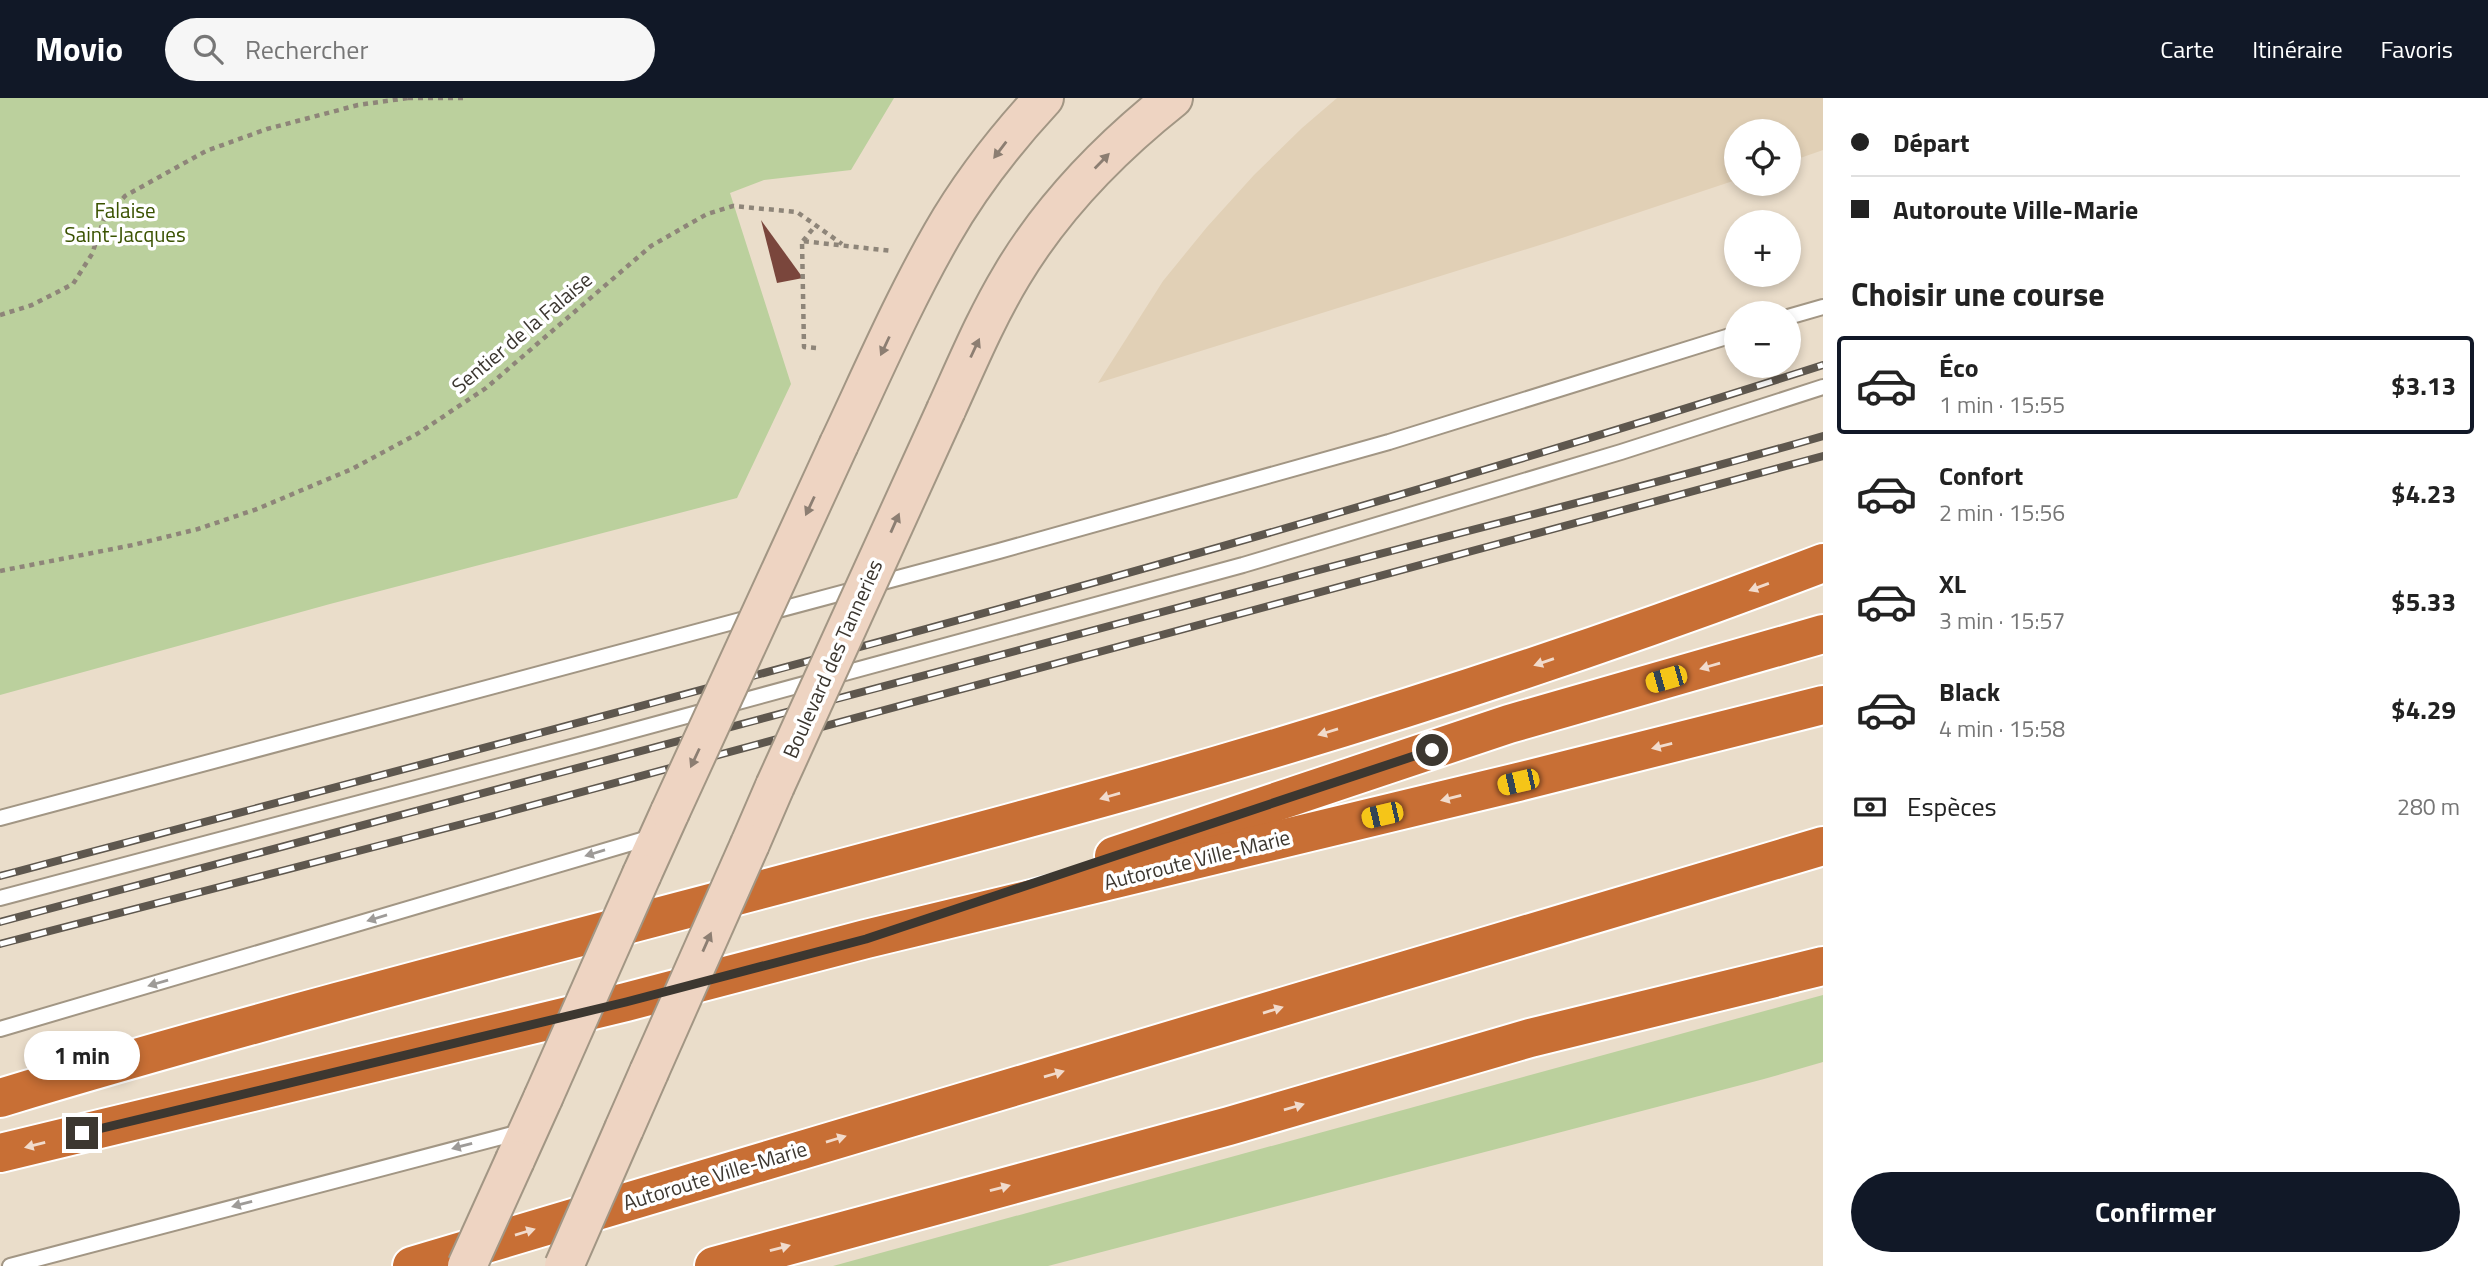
<!DOCTYPE html>
<html lang="fr">
<meta charset="utf-8">
<style>
:root{--surface:#fff;--page:#f6f6f6;--text:#222;--muted:#767676;--line:#e0e0e0;--accent:#111827}
body{margin:0;font-family:"Titillium Web",sans-serif;background:var(--page);color:var(--text);height:100vh;display:flex;flex-direction:column;font-size:26px;white-space:nowrap}
*{box-sizing:border-box;margin:0}
p{font-size:23px;color:var(--muted)}
.icon{flex:none;width:38px;height:38px;fill:none;stroke:currentColor;stroke-width:2;stroke-linecap:round;stroke-linejoin:round}
.map{position:relative;flex:1;overflow:hidden}
.panel{display:flex;flex-direction:column;background:var(--surface);width:665px}
.panel>*{flex:none}
.banner{display:grid;align-content:center;height:154px;padding:0 28px;background:var(--surface)}
.controls{position:absolute;left:1724px;top:21px;display:grid;gap:14px}
.controls a{display:grid;place-items:center;width:77px;height:77px;border-radius:50%;background:var(--surface);box-shadow:0 4px 10px #0003;font-size:35px}
.end{position:absolute;width:32px;height:32px;margin:-16px;border:9px solid #3c3730;background:#fff;box-shadow:0 0 0 4px #fff}
.from{border-radius:50%}
.bubble{position:absolute;height:49px;border-radius:24px;background:var(--surface);box-shadow:0 4px 10px #0003;font-size:23px;font-weight:700;line-height:49px;text-align:center}
.car{position:absolute;width:21px;height:42px;margin:-21px -10px;border-radius:9px;box-shadow:0 0 5px 2px #0007;background:linear-gradient(#f5c518 24%,#345 0 40%,#f5c518 0 76%,#345 0 86%,#f5c518 0)}
.banner b{display:flex;align-items:center;gap:24px;height:66px;font-size:26px}
.banner b+b{border-top:2px solid var(--line)}
.banner i{width:18px;height:18px;background:var(--text)}
ul{padding:0;list-style:none}
li{display:flex;align-items:center;gap:21px;height:98px;margin:0 14px 10px;padding:0 14px;border:4px solid transparent;border-radius:7px}
li div{flex:1}
li b{display:block;font-size:26px}
li em{font-style:normal;font-weight:700}
li.on{border-color:var(--accent)}
li>.icon{width:63px;height:63px;stroke-width:1.5}
h2{padding:0 28px;font-size:32px;line-height:84px}
.pay{display:flex;align-items:center;gap:18px;height:77px;padding:0 28px;font-size:26px}
.pay p{margin-inline-start:auto}
.primary-button{display:flex;gap:14px;margin-top:auto;padding:14px 28px}
.primary-button a{flex:1;height:80px;border-radius:42px;background:var(--accent);color:#fff;font-size:28px;font-weight:700;line-height:80px;text-align:center}
header{display:flex;align-items:center;gap:42px;box-sizing:border-box;height:98px;padding:0 35px;background:var(--accent);color:#fff}
header strong{font-size:33px}
nav{display:flex;gap:38px;margin-inline-start:auto;font-size:24px}
.search{width:490px;height:63px;background:var(--page);display:flex;align-items:center;gap:18px;box-sizing:border-box;padding:0 24px;border-radius:38px;color:var(--muted);font-size:26px}
main{display:flex;flex:1;min-height:0}
.map>svg:first-child{display:block}
</style>
<header>
<strong>Movio</strong>
<div class="search"><svg class="icon" aria-label="search" viewBox="0 0 24 24"><circle cx="10" cy="10" r="6"/><path d="M15 15l6 6"/></svg>Rechercher</div>
<nav><a>Carte</a><a>Itinéraire</a><a>Favoris</a></nav>
</header>
<main>
<div class="map">
<svg width="1823" height="1168" viewBox="0 0 1823 1168">
<rect width="100%" height="100%" fill="#eaddca"/>
<polygon fill="#e1d0b6" points="1337,0 1823,0 1823,52 1789,64 1788,33 1736,33 1736,82 1562,140 1098,285 1163,183 1207,129 1254,77 1302,30"/>
<g fill="#bbd09d">
<polygon points="0,0 894,0 851,72 764,82 730,95 791,286 737,400 330,506 0,597"/>
<polygon points="1823,897 1823,964 1764,981 1048,1168 833,1168"/>
</g>
<polygon fill="#7a463c" points="761,122 803,180 777,185"/>
<g fill="none" stroke-linecap="round" stroke-linejoin="round">
<g stroke="#a29684" stroke-width="18">
<g id="lane">
<polyline points="1788,219 1823,209"/>
<polyline points="0,720 999,453 1389,344 1736,236"/>
<polyline points="0,800 594,643 1243,467 1621,354 1823,289"/>
<polyline points="0,931 652,739"/>
<polyline points="10,1168 524,1033"/>
</g>
</g>
<g stroke="#a29684" stroke-width="42">
<g id="secondary">
<path d="M946,312C967,266 986,220 1012,177C1053,108 1110,50 1173,0"/>
<path d="M839,346C872,276 903,204 942,136C970,87 1006,41 1044,0"/>
<polyline points="750,746 775,688"/>
<polyline points="642,776 670,714"/>
<polyline points="624,1031 649,974"/>
<polyline points="515,1062 543,1000"/>
</g>
</g>
<g stroke="#fff" stroke-width="42">
<g id="highway">
<polyline points="1114,758 1509,626 1823,536"/>
<path d="M0,1000C381,885 769,794 1152,686C1378,622 1603,549 1823,465"/>
<polyline points="0,1055 626,904 866,841 1518,684 1823,607"/>
<polyline points="412,1168 1823,748"/>
<polyline points="714,1168 1229,1028 1530,940 1823,868"/>
</g>
</g>
<g stroke="#8e8579" stroke-width="4.5" stroke-dasharray="5 5" stroke-linecap="butt">
<polyline points="408,0 464,0"/>
<polyline points="803,143 815,128"/>
<polyline points="0,217 32,207 73,186 92,156 104,121 125,98 206,53 267,31 358,7 408,0"/>
<polyline points="816,250 804,249 802,143 892,153"/>
<polyline points="0,473 133,447 198,431 257,411 352,371 417,336 486,290 651,148 707,116 733,108 797,114 842,146"/>
</g>
<use href="#lane" stroke="#fff" stroke-width="14"/>
<use href="#secondary" stroke="#eed4c2" stroke-width="38"/>
<use href="#highway" stroke="#c86f35" stroke-width="38"/>
<g stroke="#5e574e" stroke-width="8">
<g id="rail">
<path d="M0,778C610,616 1222,460 1823,267"/>
<path d="M0,824C428,710 855,596 1282,482C1463,433 1644,390 1823,338"/>
<polyline points="0,846 493,718 1823,358"/>
</g>
</g>
<use href="#rail" stroke="#fff" stroke-width="5" stroke-dasharray="16" stroke-linecap="butt"/>
<g stroke="#a29684" stroke-width="42" stroke-linecap="butt">
<g id="secondary-bridge">
<polyline points="775,688 946,312"/>
<polyline points="670,714 839,346"/>
<polyline points="649,974 750,746"/>
<polyline points="543,1000 642,776"/>
<polyline points="467,1168 515,1062"/>
<polyline points="564,1168 624,1031"/>
</g>
</g>
<use href="#secondary-bridge" stroke="#eed4c2" stroke-width="38"/>
</g>
<defs><path id="oneway-solid" d="M-6-.8H1V-3.2L6.5 0L1 3.2V.8H-6Z" transform="scale(1.75)"/></defs>
<g fill="#8c7e72">
<use href="#oneway-solid" transform="translate(1000 52) rotate(127)"/>
<use href="#oneway-solid" transform="translate(1102 63) rotate(-46)"/>
<use href="#oneway-solid" transform="translate(885 248) rotate(115)"/>
<use href="#oneway-solid" transform="translate(975 250) rotate(-65)"/>
<use href="#oneway-solid" transform="translate(810 408) rotate(115)"/>
<use href="#oneway-solid" transform="translate(895 425) rotate(-66)"/>
<use href="#oneway-solid" transform="translate(695 660) rotate(115)"/>
<use href="#oneway-solid" transform="translate(707 844) rotate(-66)"/>
</g>
<g fill="#f1dbcc">
<use href="#oneway-solid" transform="translate(1759 489) rotate(160)"/>
<use href="#oneway-solid" transform="translate(1544 564) rotate(161)"/>
<use href="#oneway-solid" transform="translate(1710 568) rotate(164)"/>
<use href="#oneway-solid" transform="translate(1328 634) rotate(163)"/>
<use href="#oneway-solid" transform="translate(1662 648) rotate(166)"/>
<use href="#oneway-solid" transform="translate(1110 698) rotate(164)"/>
<use href="#oneway-solid" transform="translate(1451 700) rotate(166)"/>
<use href="#oneway-solid" transform="translate(1273 912) rotate(-17)"/>
<use href="#oneway-solid" transform="translate(1054 976) rotate(-16)"/>
<use href="#oneway-solid" transform="translate(1294 1009) rotate(-16)"/>
<use href="#oneway-solid" transform="translate(836 1041) rotate(-17)"/>
<use href="#oneway-solid" transform="translate(35 1047) rotate(166)"/>
<use href="#oneway-solid" transform="translate(1000 1090) rotate(-15)"/>
<use href="#oneway-solid" transform="translate(525 1134) rotate(-17)"/>
<use href="#oneway-solid" transform="translate(780 1150) rotate(-15)"/>
</g>
<g fill="#9e9b98">
<use href="#oneway-solid" transform="translate(595 755) rotate(163)"/>
<use href="#oneway-solid" transform="translate(377 820) rotate(163)"/>
<use href="#oneway-solid" transform="translate(158 885) rotate(164)"/>
<use href="#oneway-solid" transform="translate(462 1048) rotate(165)"/>
<use href="#oneway-solid" transform="translate(242 1106) rotate(165)"/>
</g>
<g fill="none" stroke-linecap="round" stroke-linejoin="round">
<polyline stroke="#3c3730" stroke-width="9" points="82,1035 626,904 866,841 1432,652"/>
</g>
<g text-anchor="middle" stroke-width="7" stroke-linejoin="round" paint-order="stroke">
<g font-size="21" fill="#3a5200" stroke="#fff">
<text x="125" y="120">Falaise<tspan x="125" dy="24">Saint-Jacques</tspan></text>
</g>
<g font-size="21" fill="#3c3730" stroke="#fff">
<text transform="translate(522 235) rotate(-40)" y="7">Sentier de la Falaise</text>
<text transform="translate(833 561) rotate(-66)" y="7">Boulevard des Tanneries</text>
<text transform="translate(1197 762) rotate(-14)" y="7">Autoroute Ville-Marie</text>
<text transform="translate(715 1078) rotate(-17)" y="7">Autoroute Ville-Marie</text>
</g>
</g>
</svg>
<div class="controls">
<a><svg class="icon" aria-label="locate" viewBox="0 0 24 24"><circle cx="12" cy="12" r="6"/><path d="M12 2v4M12 18v4M2 12h4M18 12h4"/></svg></a>
<a>+</a>
<a>−</a>
</div>
<i class="end from" style="left:1432px;top:652px"></i>
<i class="end" style="left:82px;top:1035px"></i>
<div class="bubble" style="left:24px;top:933px;width:116px">1 min</div>
<i class="car" style="left:1666px;top:581px;rotate:254deg"></i>
<i class="car" style="left:1518px;top:684px;rotate:257deg"></i>
<i class="car" style="left:1382px;top:717px;rotate:257deg"></i>
</div>
<section class="panel">
<div class="banner">
<b><i class="from"></i>Départ</b>
<b><i></i>Autoroute Ville-Marie</b>
</div>
<h2>Choisir une course</h2>
<ul>
<li class="on"><svg class="icon" aria-label="car" viewBox="0 0 24 24"><path d="M5 17H2v-5l4-1 3-4h7l3 4 3 1v5h-3M9 17h6M6 11h13"/><circle cx="7" cy="17" r="2"/><circle cx="17" cy="17" r="2"/></svg><div><b>Éco</b><p>1 min · 15:55</p></div><em>$3.13</em></li>
<li><svg class="icon" aria-label="car" viewBox="0 0 24 24"><path d="M5 17H2v-5l4-1 3-4h7l3 4 3 1v5h-3M9 17h6M6 11h13"/><circle cx="7" cy="17" r="2"/><circle cx="17" cy="17" r="2"/></svg><div><b>Confort</b><p>2 min · 15:56</p></div><em>$4.23</em></li>
<li><svg class="icon" aria-label="car" viewBox="0 0 24 24"><path d="M5 17H2v-5l4-1 3-4h7l3 4 3 1v5h-3M9 17h6M6 11h13"/><circle cx="7" cy="17" r="2"/><circle cx="17" cy="17" r="2"/></svg><div><b>XL</b><p>3 min · 15:57</p></div><em>$5.33</em></li>
<li><svg class="icon" aria-label="car" viewBox="0 0 24 24"><path d="M5 17H2v-5l4-1 3-4h7l3 4 3 1v5h-3M9 17h6M6 11h13"/><circle cx="7" cy="17" r="2"/><circle cx="17" cy="17" r="2"/></svg><div><b>Black</b><p>4 min · 15:58</p></div><em>$4.29</em></li>
</ul>
<div class="pay"><svg class="icon" aria-label="cash" viewBox="0 0 24 24"><path d="M3 7h18v10H3z"/><circle cx="12" cy="12" r="2"/></svg>Espèces<p>280 m</p></div>
<div class="primary-button"><a>Confirmer</a></div>
</section>
</main>
